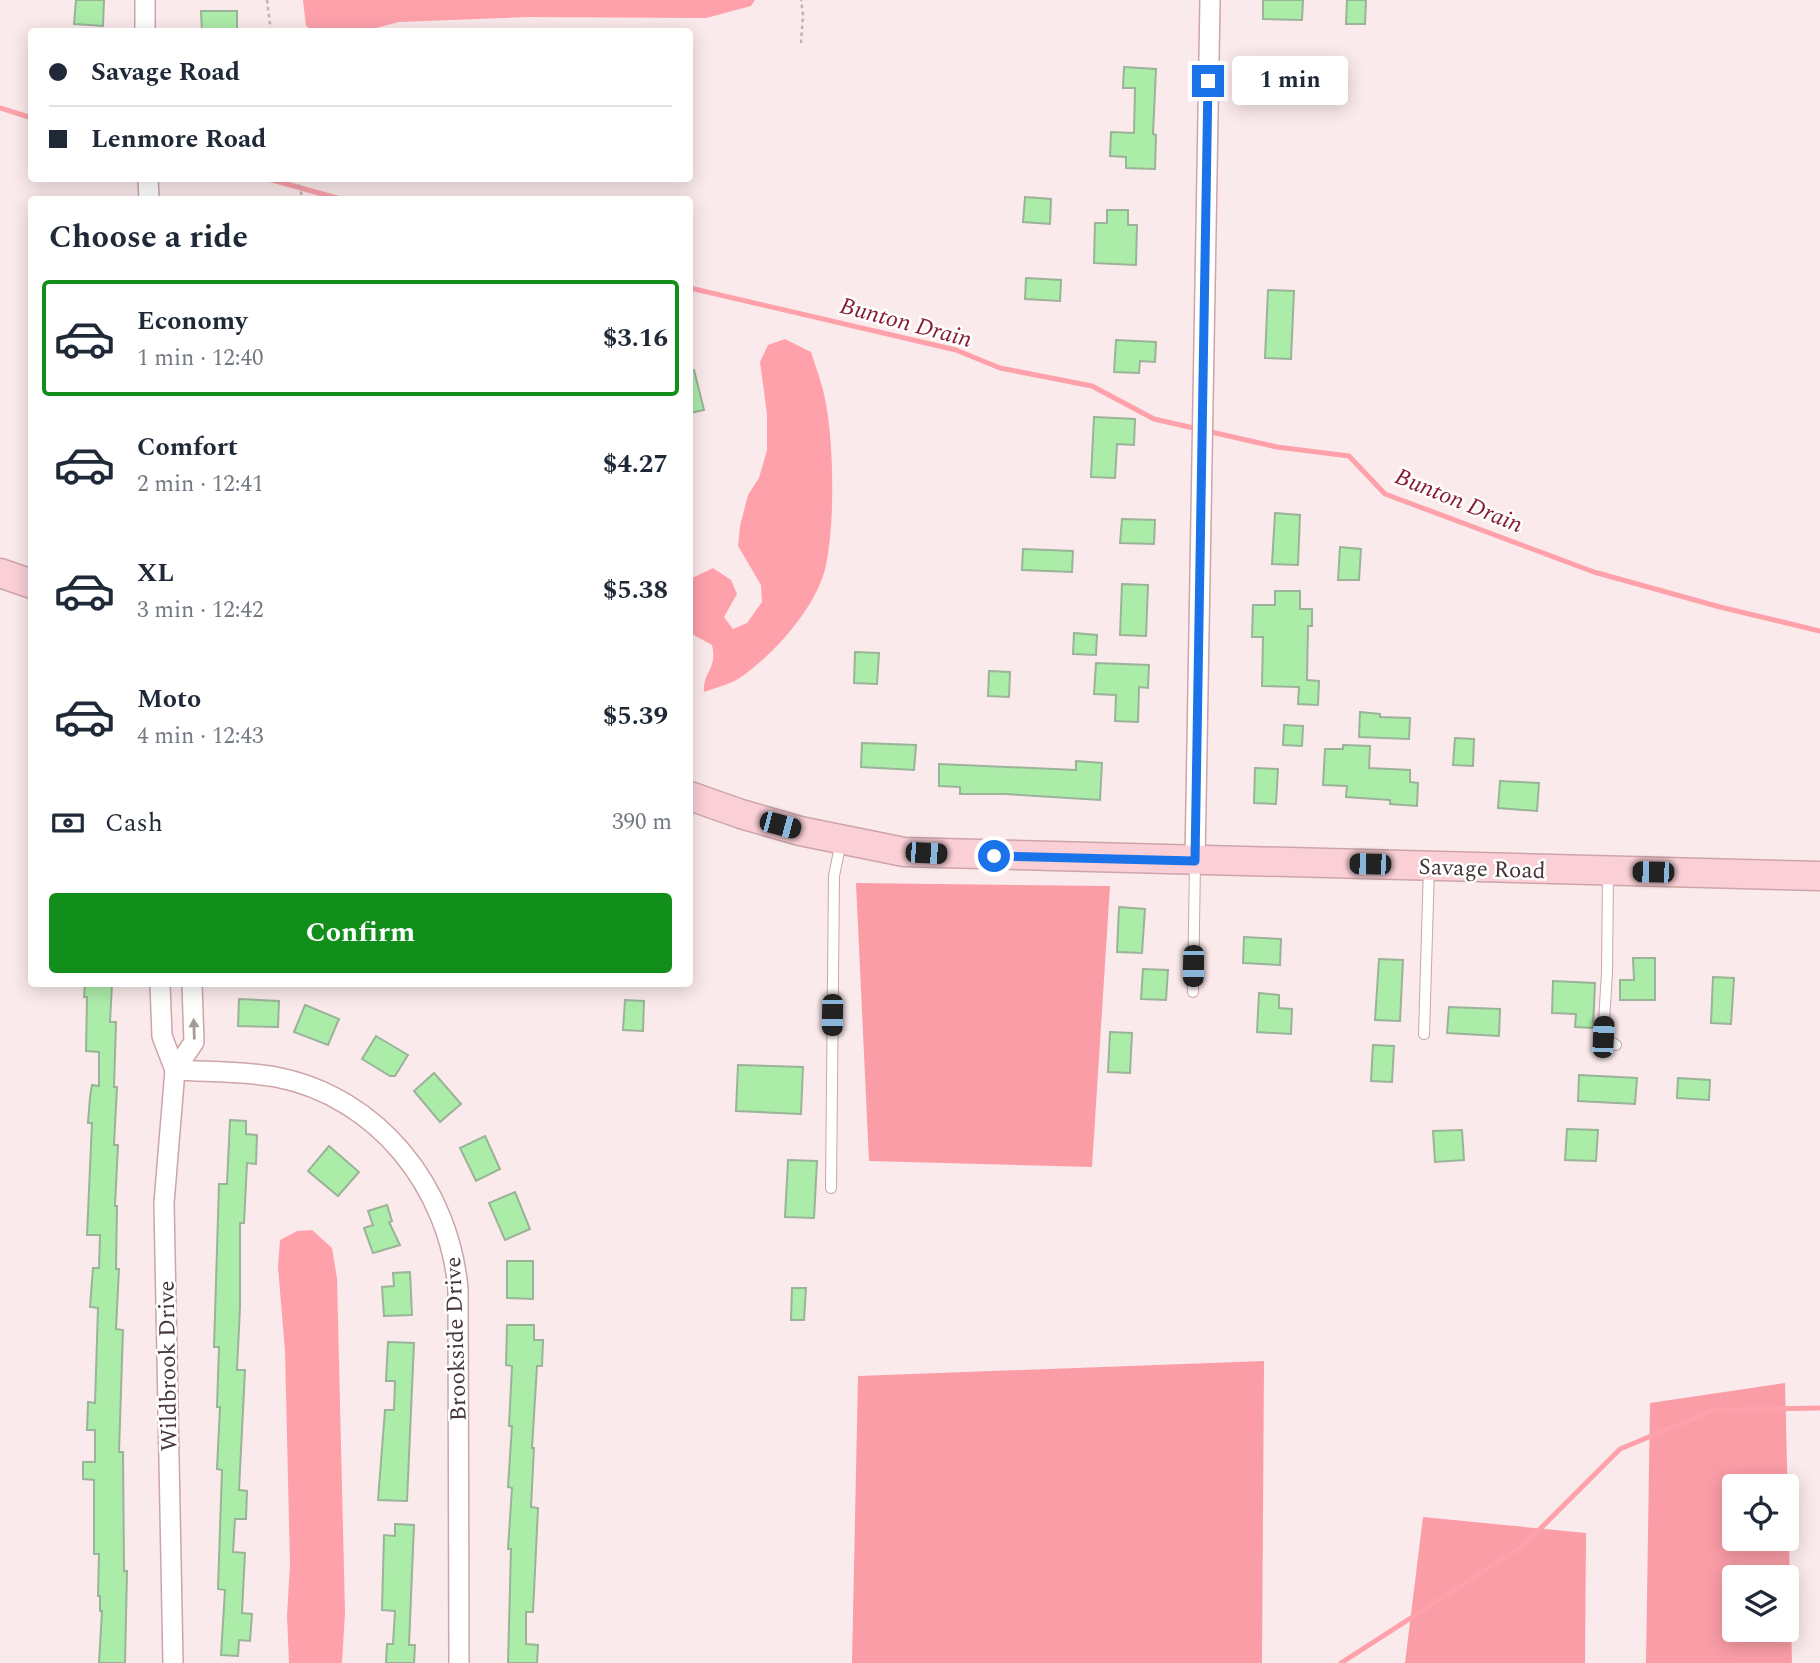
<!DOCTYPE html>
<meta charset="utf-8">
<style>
:root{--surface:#fff;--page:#f2f2f3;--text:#1f2937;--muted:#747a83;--line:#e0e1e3;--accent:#128e1b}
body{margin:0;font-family:Spectral,serif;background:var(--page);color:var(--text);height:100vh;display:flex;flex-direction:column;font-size:26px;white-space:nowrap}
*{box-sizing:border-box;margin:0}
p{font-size:23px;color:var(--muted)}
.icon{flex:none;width:38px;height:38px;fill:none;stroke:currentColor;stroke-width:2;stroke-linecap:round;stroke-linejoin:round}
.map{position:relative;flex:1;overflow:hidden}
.drawer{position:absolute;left:28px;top:196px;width:665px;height:791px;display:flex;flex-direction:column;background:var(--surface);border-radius:7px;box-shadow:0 4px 18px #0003}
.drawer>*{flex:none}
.guide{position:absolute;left:28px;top:28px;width:665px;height:154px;border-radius:7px;box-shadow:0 4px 18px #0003;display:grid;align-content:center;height:154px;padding:0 21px;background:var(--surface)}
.tools{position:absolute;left:1722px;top:1474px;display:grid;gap:14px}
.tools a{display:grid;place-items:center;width:77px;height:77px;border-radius:7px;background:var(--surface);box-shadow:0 4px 18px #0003;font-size:35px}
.end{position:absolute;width:32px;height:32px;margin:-16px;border:9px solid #1a73e8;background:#fff;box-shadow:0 0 0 4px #fff}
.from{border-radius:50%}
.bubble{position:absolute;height:49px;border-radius:7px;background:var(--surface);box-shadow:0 4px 18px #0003;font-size:23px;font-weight:700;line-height:49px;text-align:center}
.car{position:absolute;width:21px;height:42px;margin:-21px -10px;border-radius:9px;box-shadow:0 0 5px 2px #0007;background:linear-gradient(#222 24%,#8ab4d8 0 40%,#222 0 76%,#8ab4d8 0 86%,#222 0)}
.guide b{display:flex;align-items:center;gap:24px;height:66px;font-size:26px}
.guide b+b{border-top:2px solid var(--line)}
.guide i{width:18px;height:18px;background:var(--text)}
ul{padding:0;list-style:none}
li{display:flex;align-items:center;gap:21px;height:116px;margin:0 14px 10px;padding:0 7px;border:4px solid transparent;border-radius:7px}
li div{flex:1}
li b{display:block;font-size:26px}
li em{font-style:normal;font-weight:700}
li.on{border-color:var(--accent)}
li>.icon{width:63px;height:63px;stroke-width:1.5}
h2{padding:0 21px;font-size:32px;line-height:84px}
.pay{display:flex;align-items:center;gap:18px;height:77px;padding:0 21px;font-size:26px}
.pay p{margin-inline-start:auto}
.cta{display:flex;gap:14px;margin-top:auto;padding:14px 21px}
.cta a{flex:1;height:80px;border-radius:7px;background:var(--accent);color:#fff;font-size:28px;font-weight:700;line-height:80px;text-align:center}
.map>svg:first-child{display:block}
</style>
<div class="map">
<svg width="1820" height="1663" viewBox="0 0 1820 1663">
<rect width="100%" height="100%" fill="#fbeaeb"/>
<g fill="#fb9da7" fill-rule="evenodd">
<polygon points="856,883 1110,886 1092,1167 869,1161"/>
<polygon points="1264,1361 1262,1663 852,1663 858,1376"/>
<path d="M1785,1383L1792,1663H1646L1650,1403ZM1734,1486H1787V1538H1734ZM1734,1577H1787V1629H1734Z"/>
<polygon points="1423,1517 1586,1533 1585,1663 1405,1663"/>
</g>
<g fill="#fea1ab">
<polygon points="303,0 755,0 751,6 706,18 527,17 399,22 360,32 315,31 306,26"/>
<path d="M785,339L811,352C816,368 822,383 825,399C834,441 835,523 826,565C818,605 776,652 744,675C733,684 717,687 704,692C702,673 718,669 712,645L690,633V579L713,568L731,580L737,594L724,617L733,629L747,623L762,602L761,585L738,546L740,526L748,495L759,478L767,450V414L760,362L768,345Z"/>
<polygon points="312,1230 332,1248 337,1278 345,1612 342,1663 289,1663 287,1616 290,1564 285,1351 278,1267 280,1240 297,1231"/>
</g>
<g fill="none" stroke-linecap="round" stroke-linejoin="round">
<g stroke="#fea1ab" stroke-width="5">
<polyline points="0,108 32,118"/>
<polyline points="265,178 344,200"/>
<polyline points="690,288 956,350 1000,368 1092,386 1154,419 1277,447 1349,456 1385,494 1594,572 1720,607 1820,631"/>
<polyline points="1341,1663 1524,1545 1620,1449 1714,1410 1820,1408"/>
</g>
</g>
<g fill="#aceca9" stroke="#9ab399" stroke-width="2">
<polygon points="76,0 104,0 103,26 74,24"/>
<polygon points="1263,0 1303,0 1302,20 1263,19"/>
<polygon points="1347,0 1366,0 1365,24 1346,24"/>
<polygon points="201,11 237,11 237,32 202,32"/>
<polygon points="1124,67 1156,69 1153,134 1156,135 1155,169 1126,168 1126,157 1110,156 1111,132 1134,133 1135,88 1123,88"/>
<polygon points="1025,197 1051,199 1050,224 1023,222"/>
<polygon points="1107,210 1128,210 1128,225 1137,225 1136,265 1094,263 1095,223 1107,223"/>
<polygon points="1026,278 1061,280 1060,301 1025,299"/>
<polygon points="1268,290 1294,291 1291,359 1265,358"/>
<polygon points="1116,340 1156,342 1155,362 1140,361 1139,373 1114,372"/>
<polygon points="690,370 694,370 704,410 690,413"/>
<polygon points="1094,417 1135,419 1134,445 1117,444 1115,478 1091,477"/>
<polygon points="1275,513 1300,515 1298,565 1272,564"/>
<polygon points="1122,519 1155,520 1154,544 1120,543"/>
<polygon points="1340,547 1361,549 1359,580 1338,580"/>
<polygon points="1023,549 1073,551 1072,572 1022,570"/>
<polygon points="1122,584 1148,585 1146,636 1120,635"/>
<polygon points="1275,591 1300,591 1300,609 1312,609 1312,626 1308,626 1307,680 1319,681 1318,705 1298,704 1299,687 1262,686 1263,637 1252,637 1253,605 1275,605"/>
<polygon points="1074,633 1097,635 1096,655 1073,654"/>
<polygon points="855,652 879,653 877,684 854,683"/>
<polygon points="1096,663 1149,665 1148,688 1139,687 1138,722 1115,721 1116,695 1094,694"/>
<polygon points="989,671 1010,672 1009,697 988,696"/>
<polygon points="1360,712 1380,714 1380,717 1410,718 1409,739 1359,737"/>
<polygon points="1284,725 1303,726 1302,746 1283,745"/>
<polygon points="1455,738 1474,739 1473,766 1453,765"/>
<polygon points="862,743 916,745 914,770 861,767"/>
<polygon points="1343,745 1370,746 1369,768 1410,770 1410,782 1418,783 1417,806 1390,804 1390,800 1346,797 1347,786 1323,785 1325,749 1343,749"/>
<polygon points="1076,761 1102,763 1100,800 1005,794 960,794 960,787 939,786 939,764 1076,770"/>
<polygon points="1255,768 1278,769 1276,804 1254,803"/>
<polygon points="1500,781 1539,783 1537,811 1498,808"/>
<polygon points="1119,907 1145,909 1142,953 1117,952"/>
<polygon points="1244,937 1281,939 1280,965 1243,963"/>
<polygon points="1633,958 1655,958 1655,1000 1620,1000 1620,980 1634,980"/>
<polygon points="1379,959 1403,960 1400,1021 1375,1020"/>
<polygon points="1143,969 1168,970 1166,1000 1141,999"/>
<polygon points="1713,977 1734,978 1731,1024 1711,1023"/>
<polygon points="1553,981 1595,983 1593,1028 1575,1027 1576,1014 1552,1013"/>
<polygon points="85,984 112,984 110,1022 116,1022 114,1087 117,1087 114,1145 118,1145 115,1206 117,1206 116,1269 119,1269 116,1329 123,1330 119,1452 123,1452 124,1571 127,1571 125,1663 99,1663 102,1611 100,1611 100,1596 98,1596 99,1554 94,1554 94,1480 83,1479 83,1462 95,1462 95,1430 87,1430 88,1402 95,1403 98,1308 90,1307 93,1268 99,1268 100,1235 87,1235 92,1123 88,1123 90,1097 92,1085 99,1086 99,1052 86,1051 87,997 84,997"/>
<polygon points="1259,993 1279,995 1279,1008 1292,1009 1291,1034 1257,1032"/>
<polygon points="239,999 279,1001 278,1027 238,1026"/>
<polygon points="625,1000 644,1001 643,1031 623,1030"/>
<polygon points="305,1005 339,1019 328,1045 294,1032"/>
<polygon points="1449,1007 1500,1009 1499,1036 1447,1033"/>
<polygon points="1110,1032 1132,1033 1130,1073 1108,1072"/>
<polygon points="376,1036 408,1055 395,1076 390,1076 362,1059"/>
<polygon points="1373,1045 1394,1046 1392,1082 1371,1081"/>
<polygon points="738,1065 803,1067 801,1114 736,1111"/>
<polygon points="434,1073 461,1104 440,1122 414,1091"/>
<polygon points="1579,1075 1637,1078 1635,1104 1578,1101"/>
<polygon points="1678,1078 1710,1080 1709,1100 1677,1098"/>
<polygon points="230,1120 246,1121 246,1134 257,1135 256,1164 247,1163 244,1223 240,1223 240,1307 237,1370 245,1370 239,1490 247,1491 246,1519 235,1519 233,1552 245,1553 242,1613 252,1614 250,1641 239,1640 238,1656 221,1655 225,1590 218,1589 222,1470 217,1469 220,1407 217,1407 219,1347 214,1347 219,1184 227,1184"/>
<polygon points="1567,1129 1598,1130 1596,1161 1565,1160"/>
<polygon points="1462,1130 1464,1160 1435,1162 1433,1131"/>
<polygon points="485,1136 500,1169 476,1181 460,1148"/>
<polygon points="329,1146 359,1172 338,1196 308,1171"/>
<polygon points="788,1160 817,1161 814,1218 785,1217"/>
<polygon points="515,1192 530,1229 505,1240 489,1203"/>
<polygon points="387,1205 392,1221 389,1222 400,1245 373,1253 364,1228 373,1225 368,1211"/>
<polygon points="507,1261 533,1261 533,1299 507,1298"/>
<polygon points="410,1272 412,1315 384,1316 382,1287 394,1286 393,1273"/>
<polygon points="792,1288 806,1288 804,1320 791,1320"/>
<polygon points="507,1325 534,1325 534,1340 543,1340 542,1366 537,1366 532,1448 534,1448 531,1507 538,1508 533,1612 526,1612 526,1644 538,1645 537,1663 508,1663 511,1549 508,1549 512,1488 508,1487 512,1426 509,1426 512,1366 506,1365"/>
<polygon points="388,1342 414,1343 407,1501 378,1500 385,1410 394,1410 395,1381 386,1381"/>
<polygon points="395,1524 414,1525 409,1645 415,1645 414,1663 386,1663 387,1644 393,1644 395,1611 382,1610 384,1535 395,1536"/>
</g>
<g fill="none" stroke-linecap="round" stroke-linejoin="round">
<g stroke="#cda5a8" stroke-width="12">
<g id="lane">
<polyline points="1608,872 1607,973 1603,1037 1616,1045"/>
<polyline points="1193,992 1195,862"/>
<polyline points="1424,1034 1429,867"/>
<polyline points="831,1188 834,876 841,841"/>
</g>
</g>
<g stroke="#cda5a8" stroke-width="22">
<g id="street">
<polyline points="145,0 145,32"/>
<polyline points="148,178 149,200"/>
<polyline points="1195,861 1210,0"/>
<polyline points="160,984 162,1036 175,1070 164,1203 173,1663"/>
<path d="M175,1070C209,1072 243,1071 276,1077C379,1097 449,1188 458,1289L459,1663"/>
<polyline points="175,1070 194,1042 192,984"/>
</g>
</g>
<g stroke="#cda5a8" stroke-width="31">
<g id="secondary">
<polyline points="0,573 32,584"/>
<polyline points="690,796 741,814 800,831 904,852 1820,876"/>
</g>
</g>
<g stroke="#c1b1b2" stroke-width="2.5" stroke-dasharray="3.5 3.5" stroke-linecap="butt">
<polyline points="267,0 271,32"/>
<polyline points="801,43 803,15 801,0"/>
<polyline points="297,178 303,200"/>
</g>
<use href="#lane" stroke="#fff" stroke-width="10"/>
<use href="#street" stroke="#fff" stroke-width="19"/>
<use href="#secondary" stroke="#facfd6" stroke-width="28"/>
</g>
<defs><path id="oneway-solid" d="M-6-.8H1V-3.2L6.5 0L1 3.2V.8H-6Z" transform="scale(1.75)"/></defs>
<use fill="#a29a9b" href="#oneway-solid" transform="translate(194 1029) rotate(-92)"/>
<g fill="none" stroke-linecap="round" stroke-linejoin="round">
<polyline stroke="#1a73e8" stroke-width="9" points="994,856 1195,861 1208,81"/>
</g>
<g text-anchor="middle" stroke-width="5" stroke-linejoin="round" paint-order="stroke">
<g font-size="23" fill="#463637" stroke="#fff">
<text transform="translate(1482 868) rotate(2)" y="8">Savage Road</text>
<text transform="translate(455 1339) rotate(-92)" y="8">Brookside Drive</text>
<text transform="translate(167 1366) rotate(-91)" y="8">Wildbrook Drive</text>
</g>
<g font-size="24" font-style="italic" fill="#871c35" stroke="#fff">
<text transform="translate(906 322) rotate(15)" y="8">Bunton Drain</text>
<text transform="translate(1459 500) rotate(22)" y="8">Bunton Drain</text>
</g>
</g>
</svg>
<div class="tools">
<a><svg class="icon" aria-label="locate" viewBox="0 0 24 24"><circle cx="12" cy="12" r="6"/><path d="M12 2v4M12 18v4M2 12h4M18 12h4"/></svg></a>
<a><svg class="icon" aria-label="layers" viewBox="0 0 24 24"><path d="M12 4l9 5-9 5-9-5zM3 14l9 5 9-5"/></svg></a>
</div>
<i class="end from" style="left:994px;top:856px"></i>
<i class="end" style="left:1208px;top:81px"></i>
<div class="bubble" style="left:1232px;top:56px;width:116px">1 min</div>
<i class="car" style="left:780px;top:825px;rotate:105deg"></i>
<i class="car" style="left:926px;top:853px;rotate:93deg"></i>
<i class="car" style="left:1370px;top:864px;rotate:271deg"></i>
<i class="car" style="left:1653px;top:872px;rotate:271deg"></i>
<i class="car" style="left:1193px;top:966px;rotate:181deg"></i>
<i class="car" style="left:832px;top:1015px;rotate:181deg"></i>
<i class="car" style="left:1603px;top:1037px;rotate:3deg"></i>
<div class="guide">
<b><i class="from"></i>Savage Road</b>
<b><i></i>Lenmore Road</b>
</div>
<section class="drawer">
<h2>Choose a ride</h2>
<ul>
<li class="on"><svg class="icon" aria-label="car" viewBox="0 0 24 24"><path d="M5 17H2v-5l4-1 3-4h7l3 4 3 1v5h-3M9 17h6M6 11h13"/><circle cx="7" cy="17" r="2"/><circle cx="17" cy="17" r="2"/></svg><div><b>Economy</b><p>1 min · 12:40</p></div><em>$3.16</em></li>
<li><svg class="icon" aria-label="car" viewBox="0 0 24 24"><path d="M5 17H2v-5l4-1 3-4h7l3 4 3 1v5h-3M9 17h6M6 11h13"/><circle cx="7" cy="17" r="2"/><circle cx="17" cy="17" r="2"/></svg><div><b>Comfort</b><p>2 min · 12:41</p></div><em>$4.27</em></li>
<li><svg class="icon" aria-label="car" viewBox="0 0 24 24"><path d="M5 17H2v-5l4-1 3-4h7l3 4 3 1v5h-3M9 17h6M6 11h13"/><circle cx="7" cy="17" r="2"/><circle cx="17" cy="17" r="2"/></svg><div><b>XL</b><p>3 min · 12:42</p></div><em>$5.38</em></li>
<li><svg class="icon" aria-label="car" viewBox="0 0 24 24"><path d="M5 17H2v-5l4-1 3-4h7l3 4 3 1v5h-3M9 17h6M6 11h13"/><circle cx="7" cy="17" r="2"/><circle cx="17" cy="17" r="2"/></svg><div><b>Moto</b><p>4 min · 12:43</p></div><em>$5.39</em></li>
</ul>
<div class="pay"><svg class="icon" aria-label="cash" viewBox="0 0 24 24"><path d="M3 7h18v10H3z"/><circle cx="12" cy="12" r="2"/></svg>Cash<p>390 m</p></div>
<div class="cta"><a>Confirm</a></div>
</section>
</div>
